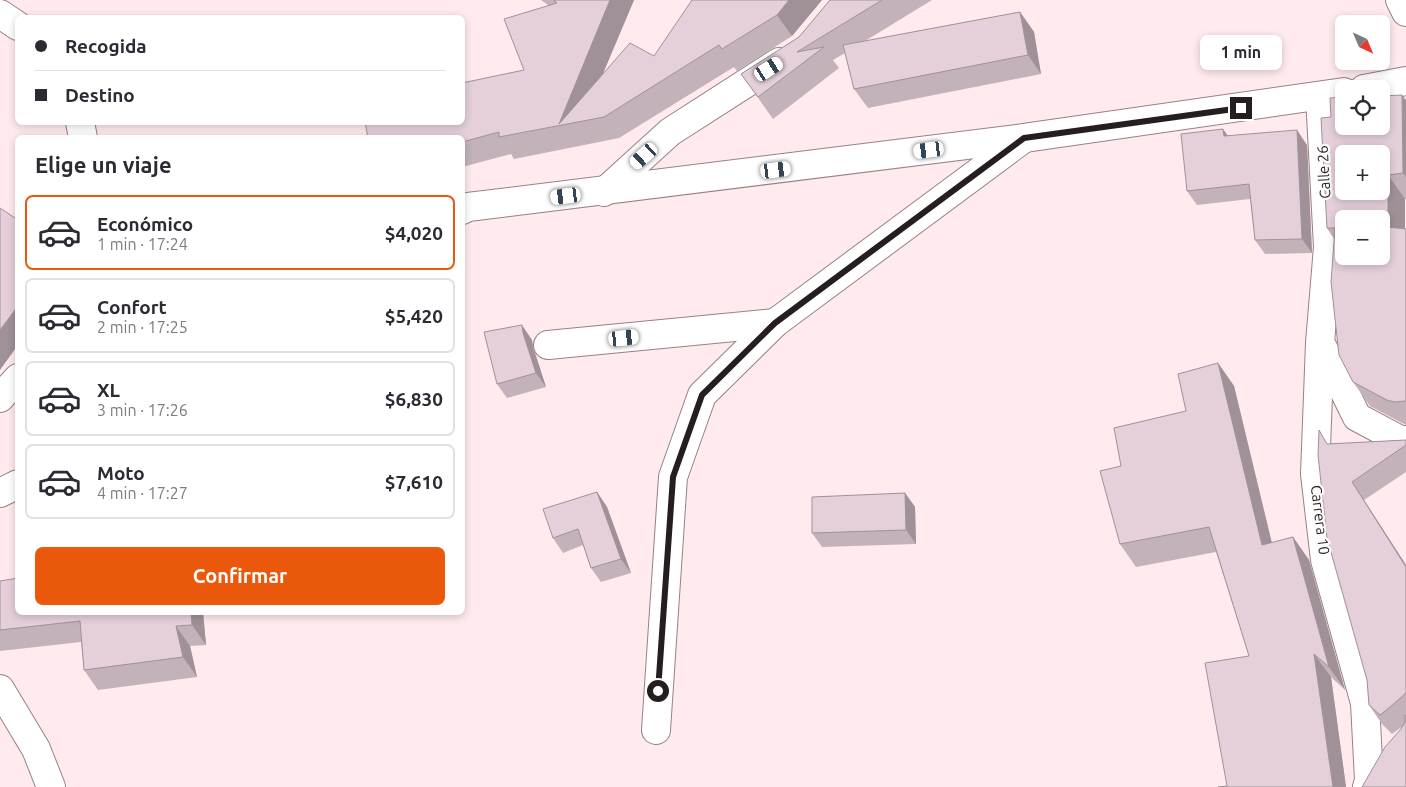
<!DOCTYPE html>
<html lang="es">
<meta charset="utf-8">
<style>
:root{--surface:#fff;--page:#f2f2f3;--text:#2b2b33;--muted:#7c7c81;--line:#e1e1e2;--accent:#ea580c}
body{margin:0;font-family:Ubuntu,sans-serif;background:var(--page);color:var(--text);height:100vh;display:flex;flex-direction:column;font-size:19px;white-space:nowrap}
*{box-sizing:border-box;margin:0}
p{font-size:16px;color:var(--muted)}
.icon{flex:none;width:28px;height:28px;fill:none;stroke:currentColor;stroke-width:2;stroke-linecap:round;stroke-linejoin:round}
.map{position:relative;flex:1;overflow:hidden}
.sheet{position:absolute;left:15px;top:135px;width:450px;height:480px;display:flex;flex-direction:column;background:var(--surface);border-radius:8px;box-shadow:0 2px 8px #0003}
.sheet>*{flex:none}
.hud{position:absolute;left:15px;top:15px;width:450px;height:110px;border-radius:8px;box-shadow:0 2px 8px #0003;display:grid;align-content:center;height:110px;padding:0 20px;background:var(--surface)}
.needle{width:32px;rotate:136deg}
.fabs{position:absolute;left:1335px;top:15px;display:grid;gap:10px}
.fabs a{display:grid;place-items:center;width:55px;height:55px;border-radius:8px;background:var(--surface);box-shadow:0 2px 8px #0003;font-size:25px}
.end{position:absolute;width:22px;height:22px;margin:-11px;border:6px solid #261d1e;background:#fff;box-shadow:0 0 0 2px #fff}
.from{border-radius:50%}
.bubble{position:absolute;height:35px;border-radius:8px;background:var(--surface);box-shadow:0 2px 8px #0003;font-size:16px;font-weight:600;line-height:35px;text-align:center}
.car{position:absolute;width:15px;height:30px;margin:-15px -8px;border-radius:6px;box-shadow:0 0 4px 1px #0007;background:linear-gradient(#fff 24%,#345 0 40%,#fff 0 76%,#345 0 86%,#fff 0)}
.hud b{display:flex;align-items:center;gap:18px;height:48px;font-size:19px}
.hud b+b{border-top:1px solid var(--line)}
.hud i{width:12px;height:12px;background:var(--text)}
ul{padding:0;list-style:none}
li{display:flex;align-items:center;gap:15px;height:75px;margin:0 10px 8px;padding:0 10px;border:2px solid var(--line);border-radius:8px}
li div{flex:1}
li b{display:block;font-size:19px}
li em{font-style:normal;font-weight:600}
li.on{border-color:var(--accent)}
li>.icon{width:45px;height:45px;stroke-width:1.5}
h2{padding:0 20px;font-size:22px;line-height:60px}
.action{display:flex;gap:10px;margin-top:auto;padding:10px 20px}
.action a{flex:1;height:58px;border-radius:8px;background:var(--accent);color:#fff;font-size:20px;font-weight:600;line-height:58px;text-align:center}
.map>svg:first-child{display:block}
</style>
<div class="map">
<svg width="1406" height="787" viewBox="0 0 1406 787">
<rect width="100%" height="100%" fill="#ffeaed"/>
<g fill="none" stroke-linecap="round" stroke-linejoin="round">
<g stroke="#988184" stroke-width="30">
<g id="minor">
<polyline points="1400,0 1406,12"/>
<polyline points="0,14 18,26"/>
<polyline points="1364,89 1406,81"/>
<polyline points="1320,96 1328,247 1320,343 1315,474 1325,560 1365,703 1369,780 1367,787"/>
<polyline points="80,122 83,138"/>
<polyline points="604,192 670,132 779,62"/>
<polyline points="462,210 468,207 1024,138 1344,92"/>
<polyline points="548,345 775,323"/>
<polyline points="1322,346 1357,417 1400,440 1406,440"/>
<polyline points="0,398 18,378"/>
<polyline points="0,493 18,484"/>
<polyline points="0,689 36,749 51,787"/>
<polyline points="656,730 673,477 702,395 775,323 1023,139"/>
</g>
</g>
<use href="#minor" stroke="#fff" stroke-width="28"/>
</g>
<g fill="#c4b2bb">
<polygon points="541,0 634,0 603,73 822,0 792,36 737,71 734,67 619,138 514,159 511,154 462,167 462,138 524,70 548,5"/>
<polygon points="830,0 932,0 865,41 1020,12 1034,32 1041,74 868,108 854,89 845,53 833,60 839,68 773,119 741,74 799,37"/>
<polygon points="1406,100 1406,199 1405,199 1405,229 1406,229 1406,425 1404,424 1370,406 1353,382 1334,239 1327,228 1331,117"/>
<polygon points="1228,136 1307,145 1312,253 1265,254 1255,240 1250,199 1197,205 1187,191"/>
<polygon points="532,340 533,347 546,387 507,398 497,384"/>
<polygon points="1218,363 1234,386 1272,543 1293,537 1309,560 1345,690 1331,677 1346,787 1218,787 1227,786 1249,656 1216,552 1136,567 1120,544 1121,466 1186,411"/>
<polygon points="1406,440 1406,472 1364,500 1406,565 1406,787 1401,729 1403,726 1392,734 1382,724 1369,705 1367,680 1328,444"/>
<polygon points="597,492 607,507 631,573 601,582 591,568 583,545 563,553 553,538"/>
<polygon points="905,493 915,507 916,544 822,547 812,533"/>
<polygon points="0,581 18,612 203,612 206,645 190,646 197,677 98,690 84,670 81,642 0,651"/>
</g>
<g fill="#a09199">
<polygon points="610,0 634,0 583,121 559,124"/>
<polygon points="789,0 822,0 792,36 777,15"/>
<polygon points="1020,12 1034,32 1041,74 1028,55"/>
<polygon points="1402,95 1406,100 1406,177 1403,173"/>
<polygon points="1223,129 1233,143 1224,136"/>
<polygon points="1297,130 1307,145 1312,253 1302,239"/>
<polygon points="1388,175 1405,199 1405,251 1388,227"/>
<polygon points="18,306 18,345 0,370 0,330"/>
<polygon points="522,325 532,340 533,347 546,387 536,373 523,333"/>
<polygon points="1218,363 1234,386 1278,569 1262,545"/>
<polygon points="1352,482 1364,500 1406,565 1406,567"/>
<polygon points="597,492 607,507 631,573 621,559"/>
<polygon points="905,493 915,507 916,544 906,530"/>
<polygon points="1293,537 1309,560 1345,690 1329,667"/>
<polygon points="191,612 203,612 206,645 192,625"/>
<polygon points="176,626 190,646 197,677 183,657"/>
<polygon points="1314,654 1331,677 1346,787 1333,787"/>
</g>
<g fill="#e4cfda" stroke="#a09199" fill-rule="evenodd">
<polygon points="554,0 610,0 559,124 630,43 654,56 692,0 789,0 777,15 722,49 719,45 604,117 499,137 499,132 462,142 462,138 368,138 365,122 462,122 462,83 524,70 504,19 557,3"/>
<polygon points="830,0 882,0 797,52 824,47 758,97 741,74 799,37"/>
<polygon points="1020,12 1028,55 854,89 843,45"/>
<path d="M1402,95L1403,173L1388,175V227L1406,229V401L1394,402L1387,400L1353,382L1339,355L1331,282L1335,228H1327L1321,118L1331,117L1330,98L1344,97V126H1381V96ZM1344,154H1381V191H1344ZM1344,219H1381V256H1344Z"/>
<polygon points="1223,129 1224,136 1297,130 1302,239 1255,240 1249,184 1187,191 1181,134"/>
<polygon points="0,208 18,220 18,306 0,330"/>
<polygon points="522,325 523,333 536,373 497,384 484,332"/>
<polygon points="1218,363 1262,545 1293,537 1329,667 1314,654 1333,787 1218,787 1227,786 1205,663 1249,656 1209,527 1120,544 1100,471 1121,466 1114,428 1186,411 1178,374"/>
<polygon points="1319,430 1327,444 1406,440 1406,445 1352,482 1406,567 1406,693 1389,708 1380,715 1369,705 1367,680 1327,538 1318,455"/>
<polygon points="597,492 621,559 591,568 578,529 553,538 543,509"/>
<polygon points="905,493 906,530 812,533 812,497"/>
<polygon points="18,578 18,612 191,612 192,625 176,626 183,657 84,670 80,621 0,630 0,581"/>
<polygon points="1405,715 1406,716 1406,787 1362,787 1385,747 1401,729 1405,722"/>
</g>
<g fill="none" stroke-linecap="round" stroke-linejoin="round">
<polyline stroke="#261d1e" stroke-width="6" points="658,691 673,477 702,395 775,323 1024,138 1241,108"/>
</g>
<g text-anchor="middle" stroke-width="4.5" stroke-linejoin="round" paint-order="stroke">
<g font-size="15" fill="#261d1e" stroke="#fdfdfd">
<text transform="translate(1324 172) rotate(-93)" y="5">Calle 26</text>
<text transform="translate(1320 520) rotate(83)" y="5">Carrera 10</text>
</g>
</g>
</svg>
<div class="fabs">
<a><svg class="needle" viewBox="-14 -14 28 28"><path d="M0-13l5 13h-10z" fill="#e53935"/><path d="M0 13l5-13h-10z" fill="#7c7c81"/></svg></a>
<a><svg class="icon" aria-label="locate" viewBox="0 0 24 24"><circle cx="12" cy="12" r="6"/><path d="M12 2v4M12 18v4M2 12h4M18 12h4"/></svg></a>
<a>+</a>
<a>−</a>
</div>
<i class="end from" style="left:658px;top:691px"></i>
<i class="end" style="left:1241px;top:108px"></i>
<div class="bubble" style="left:1200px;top:35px;width:82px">1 min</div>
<i class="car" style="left:769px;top:69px;rotate:58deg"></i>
<i class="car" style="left:929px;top:150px;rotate:263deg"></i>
<i class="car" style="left:644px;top:156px;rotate:228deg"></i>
<i class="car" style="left:776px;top:170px;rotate:83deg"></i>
<i class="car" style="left:566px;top:196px;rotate:263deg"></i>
<i class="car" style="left:624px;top:338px;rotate:84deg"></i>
<div class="hud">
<b><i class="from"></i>Recogida</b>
<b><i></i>Destino</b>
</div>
<section class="sheet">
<h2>Elige un viaje</h2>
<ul>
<li class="on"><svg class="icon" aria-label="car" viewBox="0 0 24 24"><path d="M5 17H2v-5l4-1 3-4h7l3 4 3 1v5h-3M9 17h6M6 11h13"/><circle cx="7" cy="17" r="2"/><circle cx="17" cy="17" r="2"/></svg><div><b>Económico</b><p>1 min · 17:24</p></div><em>$4,020</em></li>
<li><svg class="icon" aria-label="car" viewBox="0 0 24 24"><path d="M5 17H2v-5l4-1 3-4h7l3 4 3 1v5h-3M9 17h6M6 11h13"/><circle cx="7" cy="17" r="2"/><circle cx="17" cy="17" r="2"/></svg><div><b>Confort</b><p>2 min · 17:25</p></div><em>$5,420</em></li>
<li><svg class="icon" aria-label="car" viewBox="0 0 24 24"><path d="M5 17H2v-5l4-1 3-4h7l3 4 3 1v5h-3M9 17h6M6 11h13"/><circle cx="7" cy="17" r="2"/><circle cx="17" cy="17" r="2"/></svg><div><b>XL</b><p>3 min · 17:26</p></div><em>$6,830</em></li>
<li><svg class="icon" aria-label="car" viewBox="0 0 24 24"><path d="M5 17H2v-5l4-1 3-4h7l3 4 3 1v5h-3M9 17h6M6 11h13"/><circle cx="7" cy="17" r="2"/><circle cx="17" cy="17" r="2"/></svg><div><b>Moto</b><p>4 min · 17:27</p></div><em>$7,610</em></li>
</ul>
<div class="action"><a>Confirmar</a></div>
</section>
</div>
